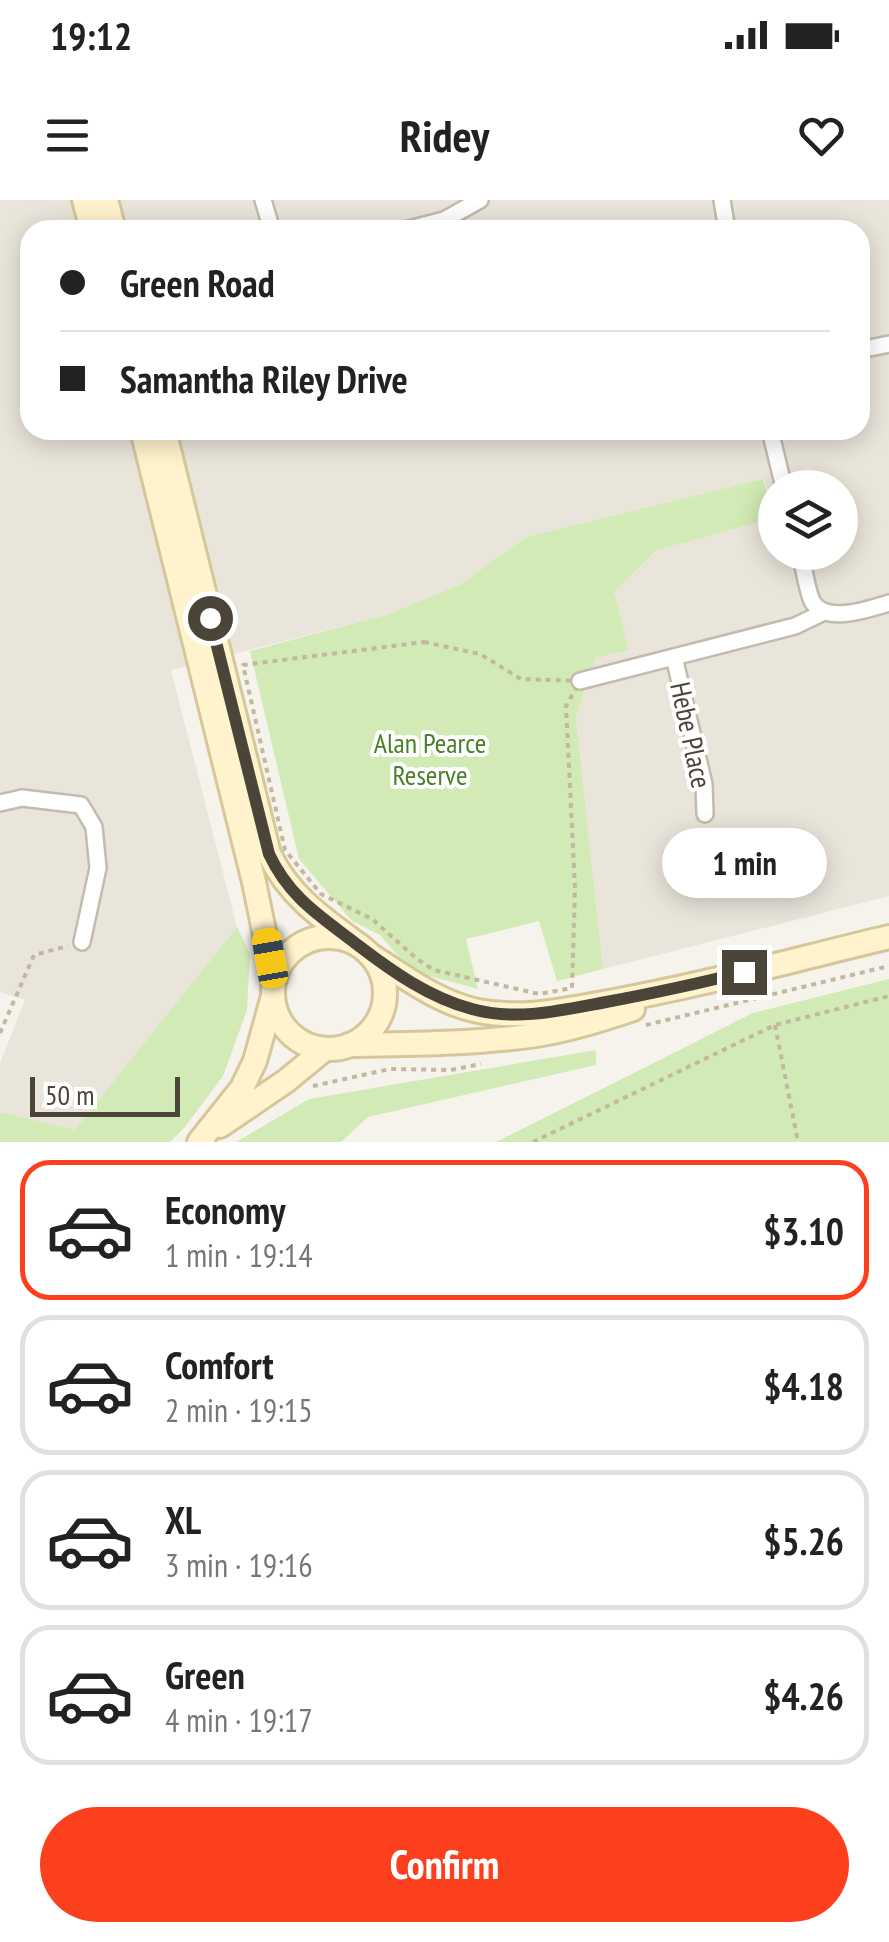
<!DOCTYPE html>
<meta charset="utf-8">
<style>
:root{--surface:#fff;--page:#f6f6f6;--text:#222;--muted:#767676;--line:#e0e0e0;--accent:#fc3f1d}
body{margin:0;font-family:"PT Sans Narrow",sans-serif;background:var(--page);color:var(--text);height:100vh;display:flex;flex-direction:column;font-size:38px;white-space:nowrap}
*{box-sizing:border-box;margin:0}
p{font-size:32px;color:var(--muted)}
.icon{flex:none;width:55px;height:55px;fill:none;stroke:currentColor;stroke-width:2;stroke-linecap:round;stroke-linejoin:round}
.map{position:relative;height:942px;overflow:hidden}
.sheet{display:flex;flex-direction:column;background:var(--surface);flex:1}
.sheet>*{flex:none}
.banner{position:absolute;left:20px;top:20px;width:850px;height:220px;border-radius:30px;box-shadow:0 5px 25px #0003;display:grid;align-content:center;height:220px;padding:0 40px;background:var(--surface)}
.tools{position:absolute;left:758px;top:270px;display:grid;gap:20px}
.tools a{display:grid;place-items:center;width:100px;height:100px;border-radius:50%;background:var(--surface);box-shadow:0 5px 25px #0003;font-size:50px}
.scale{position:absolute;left:30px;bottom:25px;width:150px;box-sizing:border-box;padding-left:10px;border:5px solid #4b4439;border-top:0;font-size:28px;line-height:35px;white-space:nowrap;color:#4b4439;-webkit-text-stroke:8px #fff;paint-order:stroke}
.end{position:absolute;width:45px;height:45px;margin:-22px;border:12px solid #4b4439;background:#fff;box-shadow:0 0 0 5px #fff}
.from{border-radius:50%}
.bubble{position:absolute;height:70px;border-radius:35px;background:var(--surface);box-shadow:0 5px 25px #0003;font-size:32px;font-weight:600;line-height:70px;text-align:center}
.car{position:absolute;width:30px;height:60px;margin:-30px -15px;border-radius:12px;box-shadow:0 0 8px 2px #0007;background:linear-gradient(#f5c518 24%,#345 0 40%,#f5c518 0 76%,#345 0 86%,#f5c518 0)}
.banner b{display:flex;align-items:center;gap:35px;height:95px;font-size:38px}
.banner b+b{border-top:2px solid var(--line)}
.banner i{width:25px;height:25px;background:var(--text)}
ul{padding:18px 0 0;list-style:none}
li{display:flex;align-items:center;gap:30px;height:140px;margin:0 20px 15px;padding:0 20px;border:5px solid var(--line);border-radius:30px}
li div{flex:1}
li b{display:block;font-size:38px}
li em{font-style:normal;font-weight:600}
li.selected{border-color:var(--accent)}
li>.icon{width:90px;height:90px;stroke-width:1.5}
.button{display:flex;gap:20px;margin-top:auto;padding:20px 40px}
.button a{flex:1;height:115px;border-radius:60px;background:var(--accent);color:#fff;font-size:40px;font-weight:600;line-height:115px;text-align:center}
.status{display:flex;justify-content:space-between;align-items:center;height:70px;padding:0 50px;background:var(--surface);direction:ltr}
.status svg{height:28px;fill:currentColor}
header{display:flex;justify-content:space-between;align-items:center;height:130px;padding:0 40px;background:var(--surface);font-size:45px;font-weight:600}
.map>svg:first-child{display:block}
</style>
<div class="status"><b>19:12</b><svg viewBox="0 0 49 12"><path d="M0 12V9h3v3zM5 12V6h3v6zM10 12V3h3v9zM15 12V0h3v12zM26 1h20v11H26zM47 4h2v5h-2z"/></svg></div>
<header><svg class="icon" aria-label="menu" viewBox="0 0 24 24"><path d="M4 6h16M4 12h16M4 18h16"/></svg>Ridey<svg class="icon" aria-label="heart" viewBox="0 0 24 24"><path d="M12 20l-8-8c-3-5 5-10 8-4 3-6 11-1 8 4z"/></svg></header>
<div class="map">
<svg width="889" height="942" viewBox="0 0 889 942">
<rect width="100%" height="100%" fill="#f6f3ec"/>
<path fill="#eae5da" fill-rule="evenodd" d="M0,0H889V696L603,769L576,518L595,458L628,449L614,392L657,350L775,318V352H840V288H775V314L764,279L526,337L461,384L389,414L171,470L237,727L75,931L0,912V863L25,800L0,792ZM30,30H860V230H30Z"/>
<g fill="#d2eab5">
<polygon points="763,279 775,318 657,350 614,392 629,450 595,458 576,518 603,769 557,781 539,721 466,739 478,789 411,771 380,735 352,721 299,659 250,451 389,414 461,384 526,337"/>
<polygon points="237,727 250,754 247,810 223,876 184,928 170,942 0,942 0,912 75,930"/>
<polygon points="889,779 889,942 496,942 753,813"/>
<polygon points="596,850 596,865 368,917 341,942 236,942 309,899"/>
</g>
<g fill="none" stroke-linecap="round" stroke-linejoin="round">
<g stroke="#c2bbae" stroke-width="20">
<g id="minor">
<polyline points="263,0 272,30"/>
<polyline points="722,0 727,30"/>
<polyline points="405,30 444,20 480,0"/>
<polyline points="860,150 889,144"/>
<polyline points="770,230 784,288"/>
<path d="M800,352C804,367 806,387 812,401C825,425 869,409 889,403"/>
<polyline points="674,457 704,584 705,614"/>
<polyline points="580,481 795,426 824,412"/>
<polyline points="0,603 22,598 81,605 94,627 98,668 82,742"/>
</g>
</g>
<g stroke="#d6c79b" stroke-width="28">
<g id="secondary">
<polyline points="84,0 92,30"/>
<polyline points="106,0 114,30"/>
<polyline points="142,230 254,682 274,780"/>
<path d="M164,230L269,654C289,696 323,719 360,746"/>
<circle cx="329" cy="793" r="56"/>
<path d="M370,755C404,776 438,803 478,811C524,820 568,809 614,801C707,784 797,759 889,737"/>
<path d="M349,845C411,844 475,844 536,835C569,830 601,820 633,809"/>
<polyline points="220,926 286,881 325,849"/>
<polyline points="199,942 242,888 255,861 273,796"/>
</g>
</g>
<g stroke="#c4b79f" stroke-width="4" stroke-dasharray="5 5" stroke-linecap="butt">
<polygon points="424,442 480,454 521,479 580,481 566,506 575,688 572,788 539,794 434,770 417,759 372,719 321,694 285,650 243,465"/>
<polyline points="646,825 889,766"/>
<polyline points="775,825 798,942"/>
<polyline points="0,833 34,755 68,746"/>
<polyline points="313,886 390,869 451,870 481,864"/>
<polyline points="533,942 775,825 889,796"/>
</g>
<use href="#minor" stroke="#fff" stroke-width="15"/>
<use href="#secondary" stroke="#fff3cd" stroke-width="22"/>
</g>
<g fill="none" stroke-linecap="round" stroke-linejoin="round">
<path stroke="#4b4439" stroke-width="12" d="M210,418L269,654C290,699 322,717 359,746C393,772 430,798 472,809C515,821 559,811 601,803C649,794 697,784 744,772"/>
</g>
<g text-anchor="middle" stroke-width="8" stroke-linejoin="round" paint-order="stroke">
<g font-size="28" fill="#4b4439" stroke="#fff">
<text transform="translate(691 535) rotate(78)" y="10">Hebe Place</text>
</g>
<g font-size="28" fill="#4a7f2a" stroke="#fff">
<text x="430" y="553">Alan Pearce<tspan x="430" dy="32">Reserve</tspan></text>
</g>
</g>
</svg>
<div class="tools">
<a><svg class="icon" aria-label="layers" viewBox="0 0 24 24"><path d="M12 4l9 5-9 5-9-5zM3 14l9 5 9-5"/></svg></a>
</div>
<div class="scale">50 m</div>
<i class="end from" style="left:210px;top:418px"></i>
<i class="end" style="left:744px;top:772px"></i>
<div class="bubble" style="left:662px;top:628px;width:165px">1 min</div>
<i class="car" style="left:270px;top:758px;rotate:350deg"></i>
<div class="banner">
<b><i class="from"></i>Green Road</b>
<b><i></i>Samantha Riley Drive</b>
</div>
</div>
<section class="sheet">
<ul>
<li class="selected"><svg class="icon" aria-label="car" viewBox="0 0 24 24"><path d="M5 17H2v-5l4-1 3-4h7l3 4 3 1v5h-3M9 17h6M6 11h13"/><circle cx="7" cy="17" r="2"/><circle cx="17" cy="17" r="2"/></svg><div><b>Economy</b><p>1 min · 19:14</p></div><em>$3.10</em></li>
<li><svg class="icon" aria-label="car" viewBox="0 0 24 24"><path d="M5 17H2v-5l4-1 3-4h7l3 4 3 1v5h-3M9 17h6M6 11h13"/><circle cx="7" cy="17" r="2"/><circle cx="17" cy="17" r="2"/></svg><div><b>Comfort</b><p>2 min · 19:15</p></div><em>$4.18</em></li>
<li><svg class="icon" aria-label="car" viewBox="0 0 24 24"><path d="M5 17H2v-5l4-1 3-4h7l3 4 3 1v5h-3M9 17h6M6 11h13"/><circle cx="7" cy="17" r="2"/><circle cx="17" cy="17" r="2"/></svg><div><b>XL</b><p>3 min · 19:16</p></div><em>$5.26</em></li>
<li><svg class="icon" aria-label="car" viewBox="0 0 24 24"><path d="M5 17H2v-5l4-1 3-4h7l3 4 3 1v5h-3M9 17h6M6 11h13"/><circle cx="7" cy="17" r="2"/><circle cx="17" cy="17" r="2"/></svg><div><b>Green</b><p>4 min · 19:17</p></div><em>$4.26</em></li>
</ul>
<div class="button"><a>Confirm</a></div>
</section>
